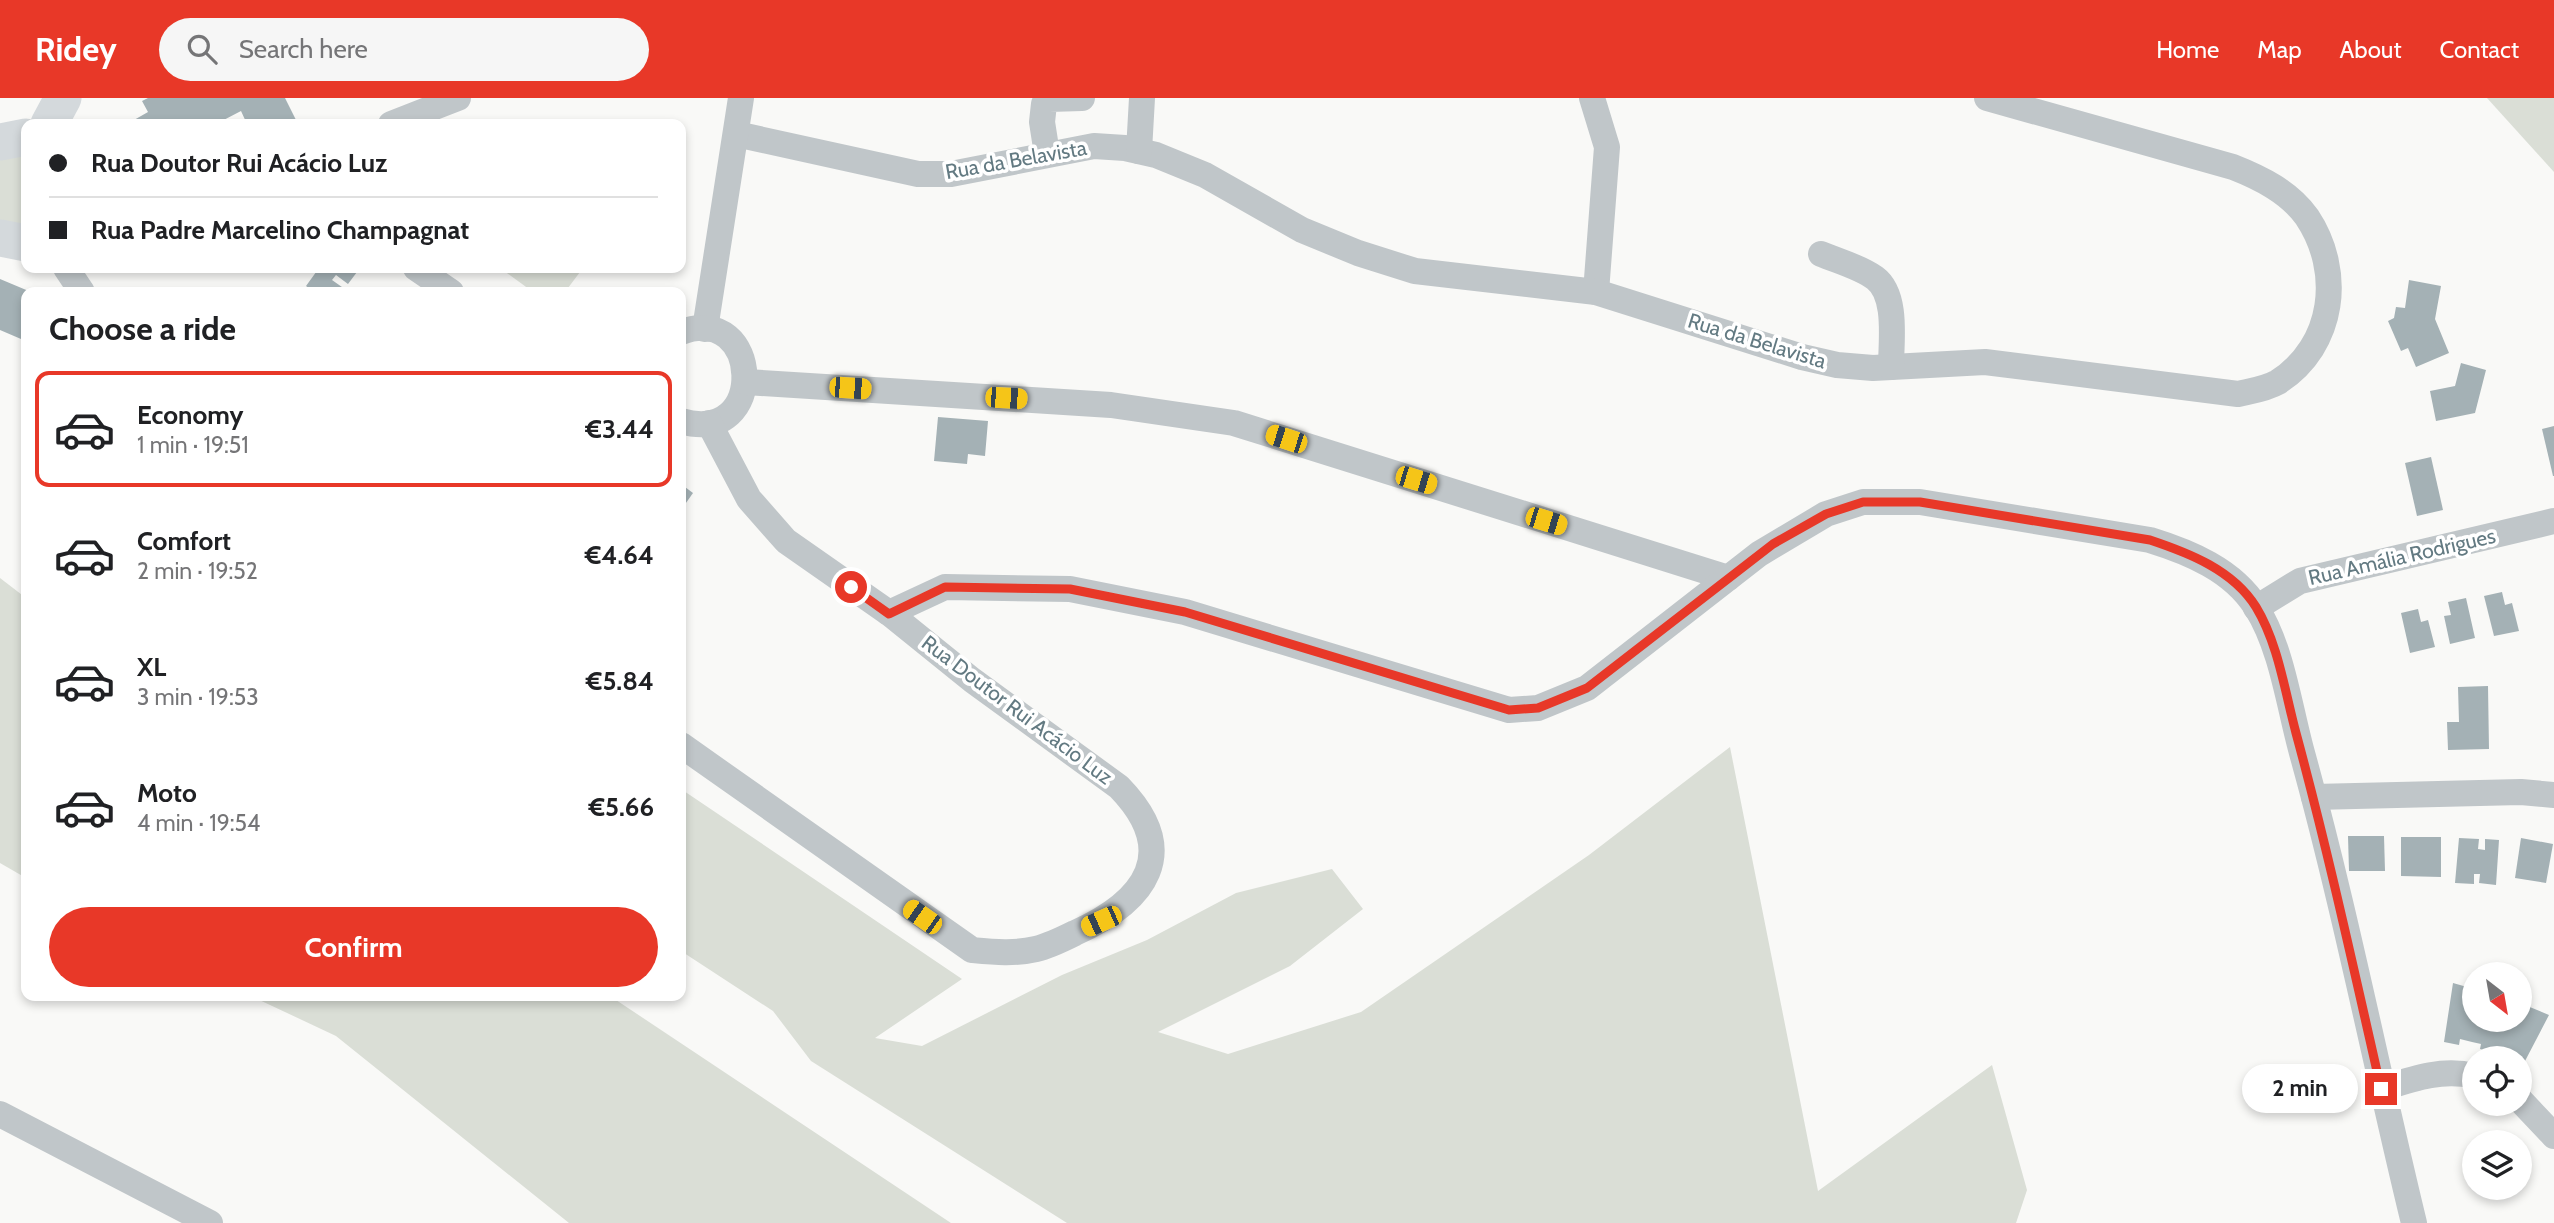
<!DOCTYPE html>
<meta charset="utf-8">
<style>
:root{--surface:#fff;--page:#f6f6f6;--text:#202124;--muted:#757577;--line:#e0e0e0;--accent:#e83828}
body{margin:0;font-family:Cabin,sans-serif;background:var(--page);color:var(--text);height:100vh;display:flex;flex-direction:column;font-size:26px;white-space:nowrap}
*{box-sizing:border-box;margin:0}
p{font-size:23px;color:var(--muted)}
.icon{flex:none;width:38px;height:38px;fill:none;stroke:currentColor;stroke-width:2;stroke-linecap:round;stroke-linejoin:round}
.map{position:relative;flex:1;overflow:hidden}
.sheet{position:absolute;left:21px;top:189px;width:665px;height:714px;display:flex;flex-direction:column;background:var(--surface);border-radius:14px;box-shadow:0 4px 10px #0003}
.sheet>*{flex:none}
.top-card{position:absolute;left:21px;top:21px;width:665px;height:154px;border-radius:14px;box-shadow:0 4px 10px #0003;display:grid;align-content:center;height:154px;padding:0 28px;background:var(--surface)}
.needle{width:46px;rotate:149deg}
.tools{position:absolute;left:2462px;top:864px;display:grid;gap:14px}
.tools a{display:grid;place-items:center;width:70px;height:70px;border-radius:50%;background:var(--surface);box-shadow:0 4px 10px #0003;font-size:35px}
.end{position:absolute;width:32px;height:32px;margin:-16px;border:9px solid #e83828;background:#fff;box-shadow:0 0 0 4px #fff}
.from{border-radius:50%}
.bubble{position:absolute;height:49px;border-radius:24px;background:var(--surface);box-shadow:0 4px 10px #0003;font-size:23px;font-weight:700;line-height:49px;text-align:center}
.car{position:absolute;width:21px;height:42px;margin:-21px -10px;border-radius:9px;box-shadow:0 0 5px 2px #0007;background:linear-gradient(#f5c518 24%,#345 0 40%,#f5c518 0 76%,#345 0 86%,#f5c518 0)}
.top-card b{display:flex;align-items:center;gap:24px;height:66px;font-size:26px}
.top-card b+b{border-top:2px solid var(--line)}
.top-card i{width:18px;height:18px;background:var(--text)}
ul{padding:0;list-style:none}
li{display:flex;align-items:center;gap:21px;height:116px;margin:0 14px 10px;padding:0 14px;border:4px solid transparent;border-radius:14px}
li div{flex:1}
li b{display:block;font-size:26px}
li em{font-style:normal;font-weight:700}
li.on{border-color:var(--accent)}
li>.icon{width:63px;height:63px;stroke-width:1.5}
h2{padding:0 28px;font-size:32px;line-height:84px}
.button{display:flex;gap:14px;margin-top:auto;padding:14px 28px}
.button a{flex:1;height:80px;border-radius:42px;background:var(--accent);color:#fff;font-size:28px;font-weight:700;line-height:80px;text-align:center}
header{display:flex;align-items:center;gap:42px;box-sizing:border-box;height:98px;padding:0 35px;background:var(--accent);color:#fff}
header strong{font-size:33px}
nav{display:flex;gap:38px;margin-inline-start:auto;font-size:24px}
.search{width:490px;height:63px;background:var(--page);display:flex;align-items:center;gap:18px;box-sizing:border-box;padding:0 24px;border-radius:38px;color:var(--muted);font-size:26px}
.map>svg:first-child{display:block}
</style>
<header>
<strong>Ridey</strong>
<div class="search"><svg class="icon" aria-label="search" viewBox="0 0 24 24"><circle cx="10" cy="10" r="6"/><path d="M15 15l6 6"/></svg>Search here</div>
<nav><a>Home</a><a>Map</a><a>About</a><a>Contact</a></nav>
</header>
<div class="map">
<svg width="2554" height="1125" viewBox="0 0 2554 1125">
<rect width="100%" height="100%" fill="#f9f9f7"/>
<g fill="#daded6">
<polygon points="2487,0 2554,0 2554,74"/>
<polygon points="26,52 26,132 0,127 0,57"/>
<polygon points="500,170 583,170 565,194 533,194"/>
<polygon points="0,480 26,500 26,780 0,765"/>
<polygon points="1730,649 1818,1093 1992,967 2027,1092 2016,1125 1067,1125 811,963 773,913 681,853 681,691 962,881 875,940 922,948 1062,877 1147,842 1236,795 1332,771 1363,811 1290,868 1158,934 1228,956 1361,914 1589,757"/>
<polygon points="251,898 610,898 951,1125 569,1125 336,938"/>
</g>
<g fill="#a4b1b5">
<polygon points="148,0 285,0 298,26 247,26 241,13 216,26 127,26 148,14 142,3"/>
<polygon points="319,170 360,170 348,186 336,177 332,182 349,194 314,194 306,188"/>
<polygon points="0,181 31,194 26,194 26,231 21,241 0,232"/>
<polygon points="2409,182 2441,188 2435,221 2449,255 2416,269 2408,250 2401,253 2388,223 2394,220 2396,209 2405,210"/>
<polygon points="2461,265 2486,272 2475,315 2436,323 2430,293 2455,288"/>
<polygon points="938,319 988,323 985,358 968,356 967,366 934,363"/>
<polygon points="2554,328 2554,378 2553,378 2542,331"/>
<polygon points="2431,359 2443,412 2417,418 2405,365"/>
<polygon points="681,386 693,395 681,412"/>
<polygon points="2502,494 2505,507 2512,505 2519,533 2494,538 2484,498"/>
<polygon points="2466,500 2475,540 2450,546 2444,518 2451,517 2448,504"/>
<polygon points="2418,511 2421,524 2428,522 2435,549 2410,555 2401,515"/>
<polygon points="2488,588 2489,651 2448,652 2447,624 2459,624 2458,589"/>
<polygon points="2348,738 2384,738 2385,773 2349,773"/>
<polygon points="2401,739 2441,739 2441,779 2401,778"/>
<polygon points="2459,740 2479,741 2478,751 2485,752 2485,741 2499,742 2496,787 2479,785 2480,776 2474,776 2474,786 2455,785"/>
<polygon points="2521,740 2553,746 2546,785 2515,780"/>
<polygon points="2453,885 2474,891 2474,922 2520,922 2520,905 2549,917 2525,963 2480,951 2481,946 2472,944 2460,941 2459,947 2444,944"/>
</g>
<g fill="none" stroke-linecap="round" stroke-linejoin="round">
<g stroke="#c0c6c9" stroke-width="26">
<polyline points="1592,0 1607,49 1596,194"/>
<polyline points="391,26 458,0"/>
<path d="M736,36L918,76H951L1094,48L1125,50L1156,57L1205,77L1302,132L1358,155L1415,173L1596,194L1802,259L1837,267L1873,270L1985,264L2238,296C2251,293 2266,291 2278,284C2335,247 2343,173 2307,119C2289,94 2261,80 2233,69L1987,0"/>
<polyline points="1139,53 1142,0"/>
<polyline points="1047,56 1042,24 1044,6 1049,1 1082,0"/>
<path d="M1821,156C1838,163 1860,169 1875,180C1898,197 1891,244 1891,269"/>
<polyline points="66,170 82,194"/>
<polyline points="416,170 451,194"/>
<polyline points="705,231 741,0"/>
<path d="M681,234C762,204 769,349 681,323"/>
<polyline points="746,284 1111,307 1234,325 1728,480"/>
<polyline points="2256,510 2300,483 2554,423"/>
<path d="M889,515L945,489L1070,491L1185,514L1509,612L1538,610L1587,590L1759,456L1826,416L1863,404H1920L2150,442C2189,454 2233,472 2256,509C2282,550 2289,608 2302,655C2345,810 2376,969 2414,1125"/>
<path d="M681,647L972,852C994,854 1015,856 1036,851C1049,848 1063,841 1075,835C1146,803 1182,754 1119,689L972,582L889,515L786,443L749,401L709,325"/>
<polyline points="2314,699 2521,694 2554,697"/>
<path d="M2381,991C2412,981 2442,970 2474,978"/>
<polyline points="2520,1002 2554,1038"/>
<polyline points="0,1016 210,1125"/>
</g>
<g stroke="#d4d9dc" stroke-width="37">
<polyline points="49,26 63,0"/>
<polyline points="0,44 26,39"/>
<polyline points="0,140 26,145"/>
</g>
</g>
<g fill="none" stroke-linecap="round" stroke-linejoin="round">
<path stroke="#e83828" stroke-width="9" d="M851,489L889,516L945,489L1070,491L1185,514L1509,612L1538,610L1587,590L1773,446L1826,416L1863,404H1920L2150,442C2189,455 2233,472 2256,509C2278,545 2285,594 2296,635C2328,753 2354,872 2381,991"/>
</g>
<g text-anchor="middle" stroke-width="7" stroke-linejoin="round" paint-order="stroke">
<g font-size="21" fill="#637a82" stroke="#fff">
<text transform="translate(1016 62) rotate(-10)" y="7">Rua da Belavista</text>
<text transform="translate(1757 243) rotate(17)" y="7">Rua da Belavista</text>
<text transform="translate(2402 459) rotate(-13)" y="7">Rua Amália Rodrigues</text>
<text transform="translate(1017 612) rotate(37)" y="7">Rua Doutor Rui Acácio Luz</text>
</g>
</g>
</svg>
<div class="tools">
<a><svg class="needle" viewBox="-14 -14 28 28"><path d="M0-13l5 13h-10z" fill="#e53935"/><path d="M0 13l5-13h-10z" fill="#757577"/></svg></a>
<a><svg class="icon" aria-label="locate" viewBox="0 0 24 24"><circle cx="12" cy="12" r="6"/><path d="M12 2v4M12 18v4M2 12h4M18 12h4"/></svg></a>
<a><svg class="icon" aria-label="layers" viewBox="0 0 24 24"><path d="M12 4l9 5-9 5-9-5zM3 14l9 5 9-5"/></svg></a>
</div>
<i class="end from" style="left:851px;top:489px"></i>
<i class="end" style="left:2381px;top:991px"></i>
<div class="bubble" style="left:2242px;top:966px;width:116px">2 min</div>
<i class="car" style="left:850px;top:290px;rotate:94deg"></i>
<i class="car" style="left:1006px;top:300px;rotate:93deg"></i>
<i class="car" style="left:1286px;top:341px;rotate:288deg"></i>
<i class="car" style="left:1416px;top:382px;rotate:107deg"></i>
<i class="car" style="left:1546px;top:423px;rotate:107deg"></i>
<i class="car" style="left:922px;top:819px;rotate:305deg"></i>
<i class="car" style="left:1101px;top:823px;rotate:246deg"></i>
<div class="top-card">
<b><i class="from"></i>Rua Doutor Rui Acácio Luz</b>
<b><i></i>Rua Padre Marcelino Champagnat</b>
</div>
<section class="sheet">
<h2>Choose a ride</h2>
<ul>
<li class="on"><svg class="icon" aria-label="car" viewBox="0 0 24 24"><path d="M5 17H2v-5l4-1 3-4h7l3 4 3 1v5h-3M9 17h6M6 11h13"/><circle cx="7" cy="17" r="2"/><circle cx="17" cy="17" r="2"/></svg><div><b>Economy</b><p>1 min · 19:51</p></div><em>€3.44</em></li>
<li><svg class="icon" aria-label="car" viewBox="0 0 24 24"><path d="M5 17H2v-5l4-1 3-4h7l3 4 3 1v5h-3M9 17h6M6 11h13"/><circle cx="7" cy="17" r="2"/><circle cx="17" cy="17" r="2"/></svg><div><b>Comfort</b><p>2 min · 19:52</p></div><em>€4.64</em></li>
<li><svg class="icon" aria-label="car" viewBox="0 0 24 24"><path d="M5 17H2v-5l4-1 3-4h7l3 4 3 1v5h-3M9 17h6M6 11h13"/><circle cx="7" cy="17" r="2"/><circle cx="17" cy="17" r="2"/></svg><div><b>XL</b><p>3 min · 19:53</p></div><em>€5.84</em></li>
<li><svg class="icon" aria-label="car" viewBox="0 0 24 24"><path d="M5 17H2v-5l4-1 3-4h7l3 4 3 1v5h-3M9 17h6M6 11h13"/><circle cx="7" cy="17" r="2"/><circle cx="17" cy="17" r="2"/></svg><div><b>Moto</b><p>4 min · 19:54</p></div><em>€5.66</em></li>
</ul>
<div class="button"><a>Confirm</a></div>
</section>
</div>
